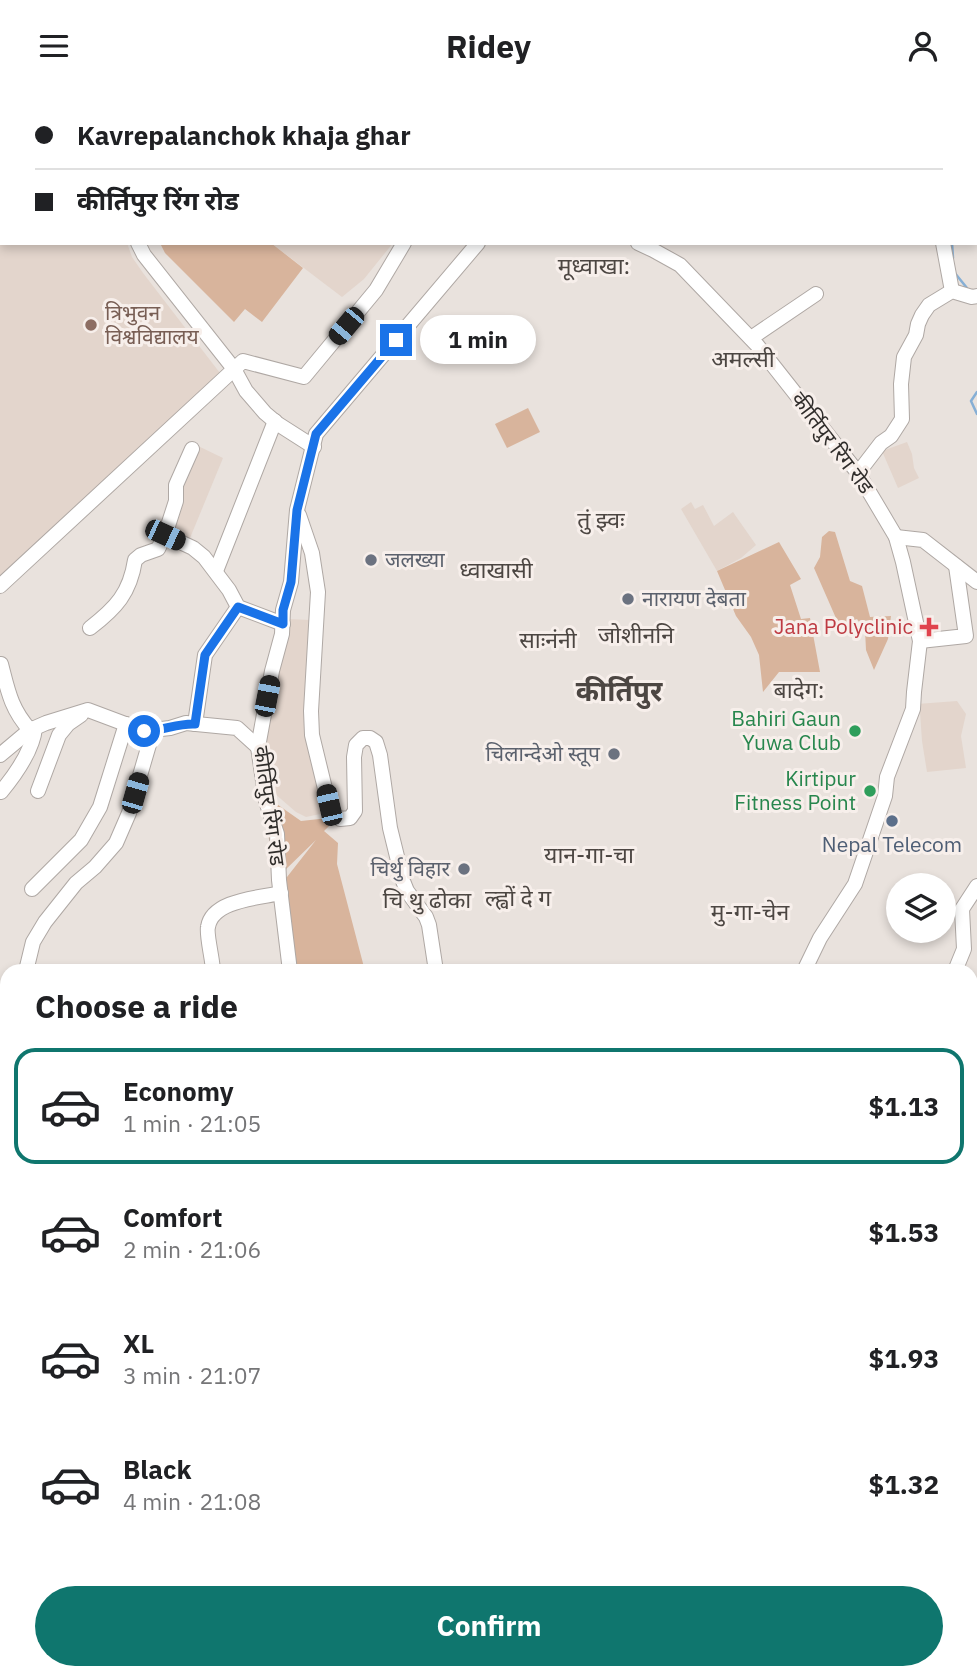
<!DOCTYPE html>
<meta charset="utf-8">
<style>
:root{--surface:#fff;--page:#f6f6f6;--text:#202124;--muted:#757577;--line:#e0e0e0;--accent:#0f766e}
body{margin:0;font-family:"IBM Plex Sans","Noto Sans Devanagari",sans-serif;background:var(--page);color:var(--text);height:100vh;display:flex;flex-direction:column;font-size:26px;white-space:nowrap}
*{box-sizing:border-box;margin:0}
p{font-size:23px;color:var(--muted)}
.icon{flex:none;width:38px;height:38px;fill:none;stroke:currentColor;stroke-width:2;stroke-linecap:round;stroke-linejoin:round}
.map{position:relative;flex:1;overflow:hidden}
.panel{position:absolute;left:0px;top:873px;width:978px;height:716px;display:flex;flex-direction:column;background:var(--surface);border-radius:21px 21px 0 0;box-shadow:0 4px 10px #0003}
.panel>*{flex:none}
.guide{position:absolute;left:0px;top:0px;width:978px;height:154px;box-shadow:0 4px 10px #0003;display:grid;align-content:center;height:154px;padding:0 35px;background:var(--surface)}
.buttons{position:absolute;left:886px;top:782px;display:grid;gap:14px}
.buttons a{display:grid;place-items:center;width:70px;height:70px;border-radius:50%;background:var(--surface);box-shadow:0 4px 10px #0003;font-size:35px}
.end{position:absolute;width:32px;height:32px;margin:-16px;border:9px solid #1a73e8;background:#fff;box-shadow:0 0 0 4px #fff}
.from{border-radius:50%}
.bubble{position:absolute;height:49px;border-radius:24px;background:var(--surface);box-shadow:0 4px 10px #0003;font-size:23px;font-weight:700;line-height:49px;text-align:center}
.car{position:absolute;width:21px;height:42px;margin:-21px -10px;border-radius:9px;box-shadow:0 0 5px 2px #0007;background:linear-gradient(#222 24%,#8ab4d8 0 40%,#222 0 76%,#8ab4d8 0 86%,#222 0)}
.guide b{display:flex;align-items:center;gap:24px;height:66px;font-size:26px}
.guide b+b{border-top:2px solid var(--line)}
.guide i{width:18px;height:18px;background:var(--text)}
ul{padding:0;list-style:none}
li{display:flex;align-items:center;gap:21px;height:116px;margin:0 14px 10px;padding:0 21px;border:4px solid transparent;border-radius:21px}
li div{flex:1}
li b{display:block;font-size:26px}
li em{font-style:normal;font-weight:700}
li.selected{border-color:var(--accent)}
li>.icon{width:63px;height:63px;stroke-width:1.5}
h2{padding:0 35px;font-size:32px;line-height:84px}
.cta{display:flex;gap:14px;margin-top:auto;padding:14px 35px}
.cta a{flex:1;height:80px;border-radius:42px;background:var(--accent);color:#fff;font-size:28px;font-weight:700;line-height:80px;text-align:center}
header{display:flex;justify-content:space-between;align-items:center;height:91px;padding:0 35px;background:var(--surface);font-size:32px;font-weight:700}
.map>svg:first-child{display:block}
</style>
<header><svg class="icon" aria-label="menu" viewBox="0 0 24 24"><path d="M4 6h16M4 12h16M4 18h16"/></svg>Ridey<svg class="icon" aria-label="person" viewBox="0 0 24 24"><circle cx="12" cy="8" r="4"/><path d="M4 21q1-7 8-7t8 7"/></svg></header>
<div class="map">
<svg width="977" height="1588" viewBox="0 0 977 1588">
<rect width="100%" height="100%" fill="#e9e2dd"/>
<g fill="#e3d5cc">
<polygon points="0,0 84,0 84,2 2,2 2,152 127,152 132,166 143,182 223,286 0,491"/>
<polygon points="111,0 355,0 357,2 111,2"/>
<polygon points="271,152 393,152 364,188 342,206"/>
<polygon points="907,351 912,363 914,377 919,387 898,397 882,360"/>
<polygon points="196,354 223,367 190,447 170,439 183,390"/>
<polygon points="691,411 695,418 703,414 714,435 733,421 756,454 741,467 717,480 681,418"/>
<polygon points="286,528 311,529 310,620 330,721 306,726 296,721 259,689"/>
<polygon points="957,610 966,623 961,645 966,677 927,681 922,650 920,621 917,613"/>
</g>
<g fill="#d8b49c">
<polygon points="160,152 271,152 303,177 262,231 245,218 234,231 165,162"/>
<polygon points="528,317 540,341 507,357 495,333"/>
<polygon points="829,440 835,441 850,490 862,495 870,526 891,525 888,548 874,579 866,559 865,539 857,528 839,534 814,477 820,466 822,446"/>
<polygon points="779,451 801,488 790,494 801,528 810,527 820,581 779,581 763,601 759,564 751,546 736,525 717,480"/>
<polygon points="261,702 301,730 338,726 324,740 338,752 337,773 365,880 285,880 275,789 287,786 316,749 281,783 275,783"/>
<polygon points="278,1582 345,1582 347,1588 276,1588"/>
<polygon points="366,1582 451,1582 451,1588 368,1588"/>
</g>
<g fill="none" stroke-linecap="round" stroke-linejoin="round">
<g stroke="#86afd5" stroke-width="2.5">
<polyline points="363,0 365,2"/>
<polyline points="521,2 522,0"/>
<polyline points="952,152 953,167"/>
<polyline points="954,181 967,197"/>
<polyline points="977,301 971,310 977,323"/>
</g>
<g stroke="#afa8a4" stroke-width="16">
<g id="minor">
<polyline points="533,0 533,2"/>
<polyline points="632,0 633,2"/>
<polyline points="758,0 760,2"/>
<polyline points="920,0 921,2"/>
<polyline points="932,0 933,2"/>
<polyline points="98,2 98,0"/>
<polyline points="801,2 805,0"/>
<polyline points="974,2 976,0"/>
<polyline points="0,18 2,18"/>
<polyline points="138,152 144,164 234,278 246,300 265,322 278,333 314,356"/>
<polyline points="638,152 653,159 680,174 757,254 858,382 896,446 903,471 920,550 914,601 913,618 887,686 885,705 855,793 820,847 804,880"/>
<polyline points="943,152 952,200"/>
<polyline points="751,247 816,203"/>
<polyline points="858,382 881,352 891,345 902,328 901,293 904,266 916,244 918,233 922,224 929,214 952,200 972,206 977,205"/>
<polyline points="299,424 312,462 318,501 311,620 312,644 329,714 332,721 340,728 350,727 355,720 354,666 356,654 363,647 370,647 376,651 380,664 390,737 403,790 407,800 426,826 429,834 436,880"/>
<polyline points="165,444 193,457 204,466 229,499 238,516 283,533"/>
<polyline points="896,446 923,449 977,491"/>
<polyline points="216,480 275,330"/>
<polyline points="0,495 243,270 304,286 376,199 404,152"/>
<path d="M90,537C116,517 130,502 135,469L141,464L158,458L165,444L176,410V394L192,358"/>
<polyline points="920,550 966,545 956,475"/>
<path d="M1,573C8,600 11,618 30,639"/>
<polyline points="195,633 205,564 238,516"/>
<polyline points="0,664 30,639 46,632 88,619 144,640 170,637 186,632 237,637 258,656"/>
<polyline points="38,700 59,644 68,633 81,624"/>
<path d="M1,701C15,684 33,659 35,637"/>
<polyline points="32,798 81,749 100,716 126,633"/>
<polyline points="26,880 33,851 45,831 76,792 95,776 116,752 129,722 153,640"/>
<path d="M213,880C213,870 206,843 208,836C212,809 259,807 281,802"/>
<polyline points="290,880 279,789 277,743 266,710 258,656 272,580 282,543 283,519 291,491 297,419 316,343 478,152"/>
<polyline points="955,880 964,858 962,818 977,795"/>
<polyline points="971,934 977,937"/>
<polyline points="0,961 7,950"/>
<polyline points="971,1033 977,1034"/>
<polyline points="0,1060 7,1066"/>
<polyline points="0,1179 7,1175"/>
<polyline points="971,1219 977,1220"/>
<polyline points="0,1222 7,1216"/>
<polyline points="0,1239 7,1241"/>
<polyline points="0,1315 7,1316"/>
<polyline points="971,1478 977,1485"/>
<polyline points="0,1490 1,1498 0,1495"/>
<polyline points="0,1575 7,1575"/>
<polyline points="140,1582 151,1588"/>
<polyline points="353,1582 354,1588"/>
<polyline points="178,1588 178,1582"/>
<polyline points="247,1588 251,1582"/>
<polyline points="266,1588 268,1582"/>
<polyline points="745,1588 750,1582"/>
</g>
</g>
<use href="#minor" stroke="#fff" stroke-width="14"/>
</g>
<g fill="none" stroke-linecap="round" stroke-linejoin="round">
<path stroke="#1a73e8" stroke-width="9" d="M144,640C162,640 178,632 195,633L205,564L238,516L283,533V519L291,491L297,419L316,343L396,249"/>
</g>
<circle fill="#8d6e63" stroke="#f7efeb" stroke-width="2.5" cx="91" cy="234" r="7"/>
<g fill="#6b7280" stroke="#f7efeb" stroke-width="2.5">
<circle cx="371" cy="469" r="7"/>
<circle cx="628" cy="508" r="7"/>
<circle cx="614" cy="663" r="7"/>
<circle cx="464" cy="778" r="7"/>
</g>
<path fill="#e0444e" stroke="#f7efeb" stroke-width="2.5" d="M925.5 525.5h7v7h7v7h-7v7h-7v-7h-7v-7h7z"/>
<g fill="#2e9e5b" stroke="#f7efeb" stroke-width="2.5">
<circle cx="855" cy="640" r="7"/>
<circle cx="870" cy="700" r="7"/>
</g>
<circle fill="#5c6f8a" stroke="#f7efeb" stroke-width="2.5" cx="892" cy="730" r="7"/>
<g text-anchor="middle" stroke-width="6" stroke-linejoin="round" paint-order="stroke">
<g font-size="21" fill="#785e54" stroke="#f7efeb" text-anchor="start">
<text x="105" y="229">त्रिभुवन<tspan x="105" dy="24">विश्वविद्यालय</tspan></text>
</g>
<g font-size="21" fill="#302d2b" stroke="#f7efeb">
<text transform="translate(832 352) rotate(53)" y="7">कीर्तिपुर रिंग रोड</text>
<text transform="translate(269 715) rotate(82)" y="7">कीर्तिपुर रिंग रोड</text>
</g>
<g font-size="21" fill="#5b616d" stroke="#f7efeb" text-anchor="start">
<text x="385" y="476">जलख्या</text>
<text x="642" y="515">नारायण देबता</text>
<text x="600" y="670" text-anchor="end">चिलान्देओ स्तूप</text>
<text x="450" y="785" text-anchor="end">चिर्थु विहार</text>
</g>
<g font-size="21" fill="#be3a42" stroke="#f7efeb" text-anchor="end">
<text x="913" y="543">Jana Polyclinic</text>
</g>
<g font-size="21" fill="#27864d" stroke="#f7efeb" text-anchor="end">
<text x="841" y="635">Bahiri Gaun<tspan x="841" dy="24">Yuwa Club</tspan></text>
<text x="856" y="695">Kirtipur<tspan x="856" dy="24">Fitness Point</tspan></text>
</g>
<g font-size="21" fill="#4e5e75" stroke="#f7efeb">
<text x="892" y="761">Nepal Telecom</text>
</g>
<g font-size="23" fill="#4c4642" stroke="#f7efeb">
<text x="594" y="183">मूध्वाखा:</text>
<text x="743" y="276">अमल्सी</text>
<text x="601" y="437">तुं झ्वः</text>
<text x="496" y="487">ध्वाखासी</text>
<text x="636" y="552">जोशीननि</text>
<text x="548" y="557">साःनंनी</text>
<text x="799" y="607">बादेग:</text>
<text x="589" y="772">यान-गा-चा</text>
<text x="518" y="815">ल्ह्वों दे ग</text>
<text x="427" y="817">चि थु ढोका</text>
<text x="750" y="829">मु-गा-चेन</text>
</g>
<g font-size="28" font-weight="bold" fill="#4c4642" stroke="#f7efeb">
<text x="619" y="610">कीर्तिपुर</text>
</g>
</g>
</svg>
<div class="buttons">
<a><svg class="icon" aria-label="layers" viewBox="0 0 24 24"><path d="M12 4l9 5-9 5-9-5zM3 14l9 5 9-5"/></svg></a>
</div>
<i class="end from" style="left:144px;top:640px"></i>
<i class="end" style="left:396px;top:249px"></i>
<div class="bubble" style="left:420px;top:224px;width:116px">1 min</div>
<i class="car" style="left:346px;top:235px;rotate:220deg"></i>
<i class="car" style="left:165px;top:444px;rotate:115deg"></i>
<i class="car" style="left:267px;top:605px;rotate:11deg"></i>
<i class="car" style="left:135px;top:702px;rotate:16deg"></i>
<i class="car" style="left:329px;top:714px;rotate:347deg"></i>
<div class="guide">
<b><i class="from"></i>Kavrepalanchok khaja ghar</b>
<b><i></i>कीर्तिपुर रिंग रोड</b>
</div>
<section class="panel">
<h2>Choose a ride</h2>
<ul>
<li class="selected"><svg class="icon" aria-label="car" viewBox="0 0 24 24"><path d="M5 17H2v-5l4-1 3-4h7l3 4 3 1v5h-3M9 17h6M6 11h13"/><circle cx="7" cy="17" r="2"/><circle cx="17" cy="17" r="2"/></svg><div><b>Economy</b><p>1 min · 21:05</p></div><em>$1.13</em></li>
<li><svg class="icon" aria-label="car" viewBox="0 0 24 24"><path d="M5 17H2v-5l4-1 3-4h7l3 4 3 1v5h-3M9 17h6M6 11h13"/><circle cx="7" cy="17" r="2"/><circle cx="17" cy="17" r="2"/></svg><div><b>Comfort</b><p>2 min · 21:06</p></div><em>$1.53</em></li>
<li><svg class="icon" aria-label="car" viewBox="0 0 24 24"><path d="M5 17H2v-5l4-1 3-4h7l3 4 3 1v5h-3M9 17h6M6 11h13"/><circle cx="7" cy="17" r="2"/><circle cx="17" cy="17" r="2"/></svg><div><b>XL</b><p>3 min · 21:07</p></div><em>$1.93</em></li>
<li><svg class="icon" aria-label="car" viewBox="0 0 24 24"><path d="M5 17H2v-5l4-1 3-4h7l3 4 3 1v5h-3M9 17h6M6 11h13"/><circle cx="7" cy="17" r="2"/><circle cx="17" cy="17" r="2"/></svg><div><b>Black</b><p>4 min · 21:08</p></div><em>$1.32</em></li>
</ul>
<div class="cta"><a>Confirm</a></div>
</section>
</div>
